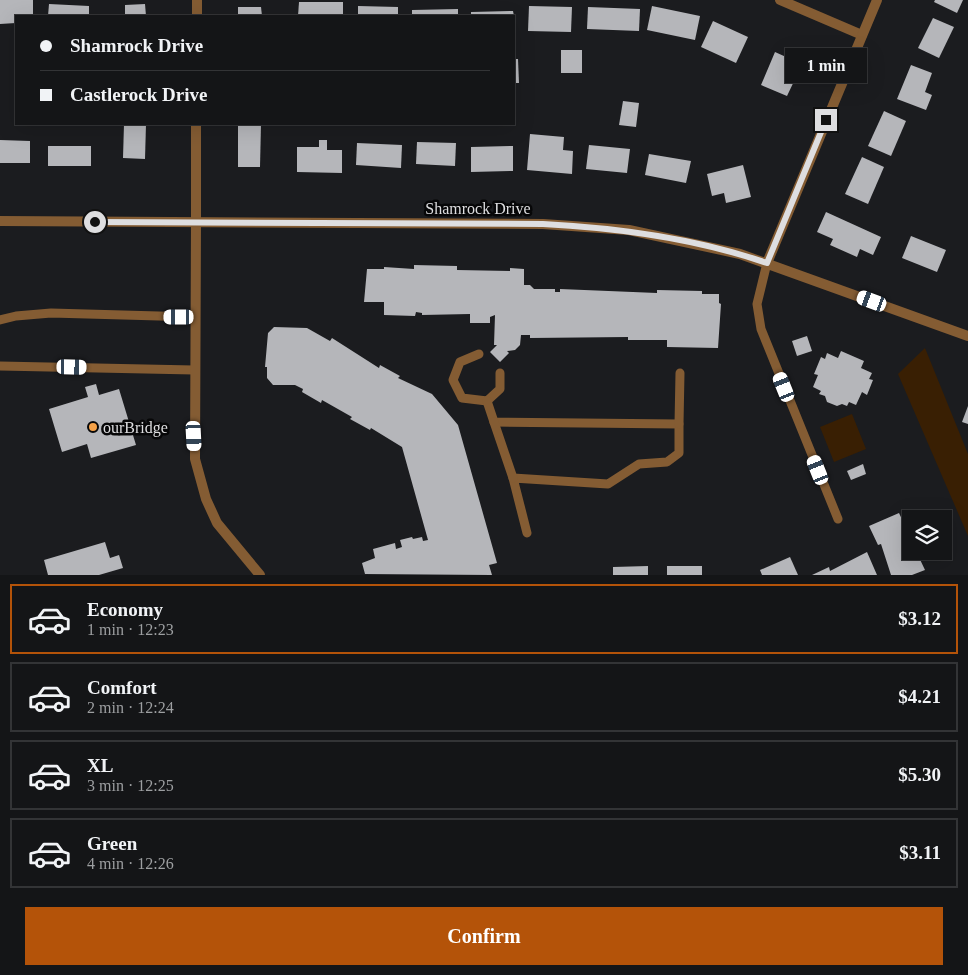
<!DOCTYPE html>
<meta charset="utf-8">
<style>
:root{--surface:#141517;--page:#212224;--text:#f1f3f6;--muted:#9d9fa1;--line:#333436;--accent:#b45309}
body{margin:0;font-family:Georgia,serif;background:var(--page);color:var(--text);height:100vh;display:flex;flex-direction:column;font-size:19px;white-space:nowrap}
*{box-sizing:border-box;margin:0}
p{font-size:16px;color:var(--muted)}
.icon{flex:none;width:28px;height:28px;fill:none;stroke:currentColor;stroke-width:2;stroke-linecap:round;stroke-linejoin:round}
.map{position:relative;height:575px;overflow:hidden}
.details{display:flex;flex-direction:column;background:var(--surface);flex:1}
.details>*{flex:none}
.hud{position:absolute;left:15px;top:15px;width:500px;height:110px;border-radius:0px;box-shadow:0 5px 20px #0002,0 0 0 1px var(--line);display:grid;align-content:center;height:110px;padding:0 25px;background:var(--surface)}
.buttons{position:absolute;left:902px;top:510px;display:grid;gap:10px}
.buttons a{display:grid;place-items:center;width:50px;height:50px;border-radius:0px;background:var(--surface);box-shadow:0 5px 20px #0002,0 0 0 1px var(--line);font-size:25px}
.end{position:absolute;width:22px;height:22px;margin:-11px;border:6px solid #dedee0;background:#111;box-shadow:0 0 0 2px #111}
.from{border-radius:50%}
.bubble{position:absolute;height:35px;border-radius:0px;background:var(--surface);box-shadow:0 5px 20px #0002,0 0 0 1px var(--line);font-size:16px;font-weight:700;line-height:35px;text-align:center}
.car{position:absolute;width:15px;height:30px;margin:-15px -8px;border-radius:6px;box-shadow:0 0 4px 1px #0007;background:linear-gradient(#fff 24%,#345 0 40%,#fff 0 76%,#345 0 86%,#fff 0)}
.hud b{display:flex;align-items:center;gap:18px;height:48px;font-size:19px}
.hud b+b{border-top:1px solid var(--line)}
.hud i{width:12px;height:12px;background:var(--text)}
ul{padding:9px 0 0;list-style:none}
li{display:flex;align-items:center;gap:15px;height:70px;margin:0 10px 8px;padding:0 15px;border:2px solid var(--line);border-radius:0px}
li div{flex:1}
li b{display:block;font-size:19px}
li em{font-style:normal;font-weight:700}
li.on{border-color:var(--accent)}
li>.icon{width:45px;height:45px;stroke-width:1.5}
.button{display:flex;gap:10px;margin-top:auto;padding:10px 25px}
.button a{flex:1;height:58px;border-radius:0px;background:var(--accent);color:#fff;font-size:20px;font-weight:700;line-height:58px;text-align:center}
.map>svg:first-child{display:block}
</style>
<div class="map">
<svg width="968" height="575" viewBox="0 0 968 575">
<rect width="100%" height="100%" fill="#1b1c1f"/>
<g fill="#391f03">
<polygon points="925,348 968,454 968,536 898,374"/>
<polygon points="852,414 866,449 834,462 820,427"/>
</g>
<g fill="#b5b6ba">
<polygon points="0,0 33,0 33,16 16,16 16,23 0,24"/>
<polygon points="935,0 963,0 957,13 934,2"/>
<polygon points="299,2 343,2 343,16 298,16"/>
<polygon points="49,4 89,6 89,16 48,16"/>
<polygon points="145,4 146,16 125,16 125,5"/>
<polygon points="358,6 398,7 398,16 358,16"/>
<polygon points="529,6 572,7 571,32 528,31"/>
<polygon points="652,6 700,16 695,40 647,30"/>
<polygon points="238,7 261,7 262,16 238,16"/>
<polygon points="588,7 640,9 639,31 587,29"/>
<polygon points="458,9 458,16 412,16 412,10"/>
<polygon points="513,11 514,16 471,16 471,12"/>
<polygon points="933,18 954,27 939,58 918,48"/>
<polygon points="713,21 748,37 736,63 701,47"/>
<rect x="561" y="50" width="21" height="23"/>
<polygon points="775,52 795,61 791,73 797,75 787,96 761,85"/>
<polygon points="514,59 518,59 519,83 514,83"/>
<polygon points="911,65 932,73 925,92 932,95 926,110 897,99"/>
<polygon points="623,101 639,103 636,127 619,125"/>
<polygon points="884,111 906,121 891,156 868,146"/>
<polygon points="124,124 146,124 145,159 123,158"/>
<polygon points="238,124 261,124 260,167 238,167"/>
<polygon points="530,134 564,137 563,150 573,151 572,174 527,170"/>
<polygon points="0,140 30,141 30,163 0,163"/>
<polygon points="319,140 327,140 327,150 342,150 342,173 297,172 297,147 319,147"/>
<polygon points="417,142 456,143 455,166 416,164"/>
<polygon points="357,143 402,145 401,168 356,165"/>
<polygon points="589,145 630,149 627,173 586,169"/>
<rect x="48" y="146" width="43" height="20"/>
<polygon points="513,146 513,171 471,172 471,147"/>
<polygon points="649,154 691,161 686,183 645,175"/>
<polygon points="862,157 884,167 868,204 845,194"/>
<polygon points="743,165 751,197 726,203 724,193 712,196 707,174"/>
<polygon points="826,212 881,237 873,255 860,249 857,257 830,245 833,239 817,232"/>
<polygon points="911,236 946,250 937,272 902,258"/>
<polygon points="414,265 457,266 457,270 510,271 510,268 524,269 524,285 530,285 534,289 555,289 555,292 560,292 560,289 657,293 657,290 702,291 702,294 719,294 719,303 721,304 718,348 667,347 667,340 628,340 628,337 530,338 530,335 521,335 520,345 515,350 507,351 509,353 500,362 490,352 497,345 494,345 495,315 490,317 490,323 470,323 470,314 422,315 422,313 416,312 415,316 384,315 384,302 364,302 367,269 384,269 384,267 414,269"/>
<polygon points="274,327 307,328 330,341 332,338 379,368 380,365 400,376 398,378 432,394 458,425 497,563 489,565 492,575 365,574 362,563 375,558 373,549 395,543 396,549 402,547 400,540 412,537 413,539 422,537 423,541 428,540 402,447 371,428 370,430 350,419 352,417 322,400 321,403 302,392 303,389 295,385 273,385 267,378 267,367 265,367 268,333"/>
<polygon points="807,336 812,351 797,356 792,341"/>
<polygon points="841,351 864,361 861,368 872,373 869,379 873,380 867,395 862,392 856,405 849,402 847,406 842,404 837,406 827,402 825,396 819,394 821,391 813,387 818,375 814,374 821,357 825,359 827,353 838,358"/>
<polygon points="96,384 99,395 119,389 136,445 91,458 87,444 62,452 49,409 88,397 85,387"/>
<polygon points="968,406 968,424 962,422"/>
<polygon points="863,464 866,474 851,480 847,471"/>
<polygon points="899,513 907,530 911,529 911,551 916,551 925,570 912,575 891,575 881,544 878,545 869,526"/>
<polygon points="105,542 110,558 119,555 123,568 99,575 48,575 44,560"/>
<polygon points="867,552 877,575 812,575 829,567 830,571"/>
<polygon points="790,557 798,575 762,575 760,570"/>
<polygon points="648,566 648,575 613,575 613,567"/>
<rect x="667" y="566" width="35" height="9"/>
</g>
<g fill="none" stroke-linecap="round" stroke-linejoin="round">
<g stroke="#845c33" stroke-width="9">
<polyline points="767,263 757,304 761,329 838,519"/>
<polyline points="0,320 16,316 51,313 195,317"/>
<polyline points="479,354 460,362 453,380 462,398 487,401 500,389 500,373"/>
<polyline points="0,366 194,370"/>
<polyline points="487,401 494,422 679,424 679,453 667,462 639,464 608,484 513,478 527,533"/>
<polyline points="494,422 513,478"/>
<polyline points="679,424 680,373"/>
</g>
<g stroke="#845c33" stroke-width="10">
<polyline points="780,0 862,35"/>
<polyline points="196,223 195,459 206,499 217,523 260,575"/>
<polyline points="767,263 877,0"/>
</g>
<g stroke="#845c33" stroke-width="10">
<polyline points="197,16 197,0"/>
<polyline points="0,221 543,224 629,230 740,254 968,336"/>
<polyline points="196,223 196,124"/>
</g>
</g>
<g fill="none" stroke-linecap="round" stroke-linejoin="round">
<path stroke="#dedee0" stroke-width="6" d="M95,222L543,224C620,228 695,238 767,263L826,120"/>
</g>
<circle fill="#f6a248" stroke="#070708" stroke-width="2" cx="93" cy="427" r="5"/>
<g text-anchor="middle" stroke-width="5" stroke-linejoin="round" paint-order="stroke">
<g font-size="16" fill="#dedee0" stroke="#070708">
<text x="478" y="214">Shamrock Drive</text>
</g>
<g font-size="16" fill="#dedee0" stroke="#070708" text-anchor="start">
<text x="103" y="433">ourBridge</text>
</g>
</g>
</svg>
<div class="buttons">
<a><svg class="icon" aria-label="layers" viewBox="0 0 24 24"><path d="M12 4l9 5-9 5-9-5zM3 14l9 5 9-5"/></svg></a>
</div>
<i class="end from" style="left:95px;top:222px"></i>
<i class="end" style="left:826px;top:120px"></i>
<div class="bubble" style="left:785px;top:48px;width:82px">1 min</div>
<i class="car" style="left:872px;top:301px;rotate:290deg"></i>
<i class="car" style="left:179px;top:317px;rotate:270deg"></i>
<i class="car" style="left:72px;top:367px;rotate:91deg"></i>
<i class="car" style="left:784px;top:387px;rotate:338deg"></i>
<i class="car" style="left:194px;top:436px;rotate:177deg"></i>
<i class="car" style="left:818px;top:470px;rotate:338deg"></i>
<div class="hud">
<b><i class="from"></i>Shamrock Drive</b>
<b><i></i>Castlerock Drive</b>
</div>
</div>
<section class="details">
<ul>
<li class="on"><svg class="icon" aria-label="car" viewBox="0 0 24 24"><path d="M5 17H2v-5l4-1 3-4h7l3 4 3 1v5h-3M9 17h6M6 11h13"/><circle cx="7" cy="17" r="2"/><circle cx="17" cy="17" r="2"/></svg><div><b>Economy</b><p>1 min · 12:23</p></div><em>$3.12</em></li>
<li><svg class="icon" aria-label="car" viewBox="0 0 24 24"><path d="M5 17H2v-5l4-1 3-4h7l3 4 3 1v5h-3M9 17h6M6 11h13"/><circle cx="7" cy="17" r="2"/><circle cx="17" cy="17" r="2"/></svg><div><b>Comfort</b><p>2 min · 12:24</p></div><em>$4.21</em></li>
<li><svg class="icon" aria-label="car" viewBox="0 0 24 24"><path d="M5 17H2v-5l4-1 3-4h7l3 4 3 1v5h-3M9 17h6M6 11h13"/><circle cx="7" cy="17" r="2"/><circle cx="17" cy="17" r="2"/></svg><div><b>XL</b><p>3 min · 12:25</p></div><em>$5.30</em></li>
<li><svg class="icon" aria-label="car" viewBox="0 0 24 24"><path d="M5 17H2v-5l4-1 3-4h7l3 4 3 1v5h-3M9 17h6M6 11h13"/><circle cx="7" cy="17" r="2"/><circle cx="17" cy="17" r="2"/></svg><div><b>Green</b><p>4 min · 12:26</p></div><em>$3.11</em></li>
</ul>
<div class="button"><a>Confirm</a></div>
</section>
